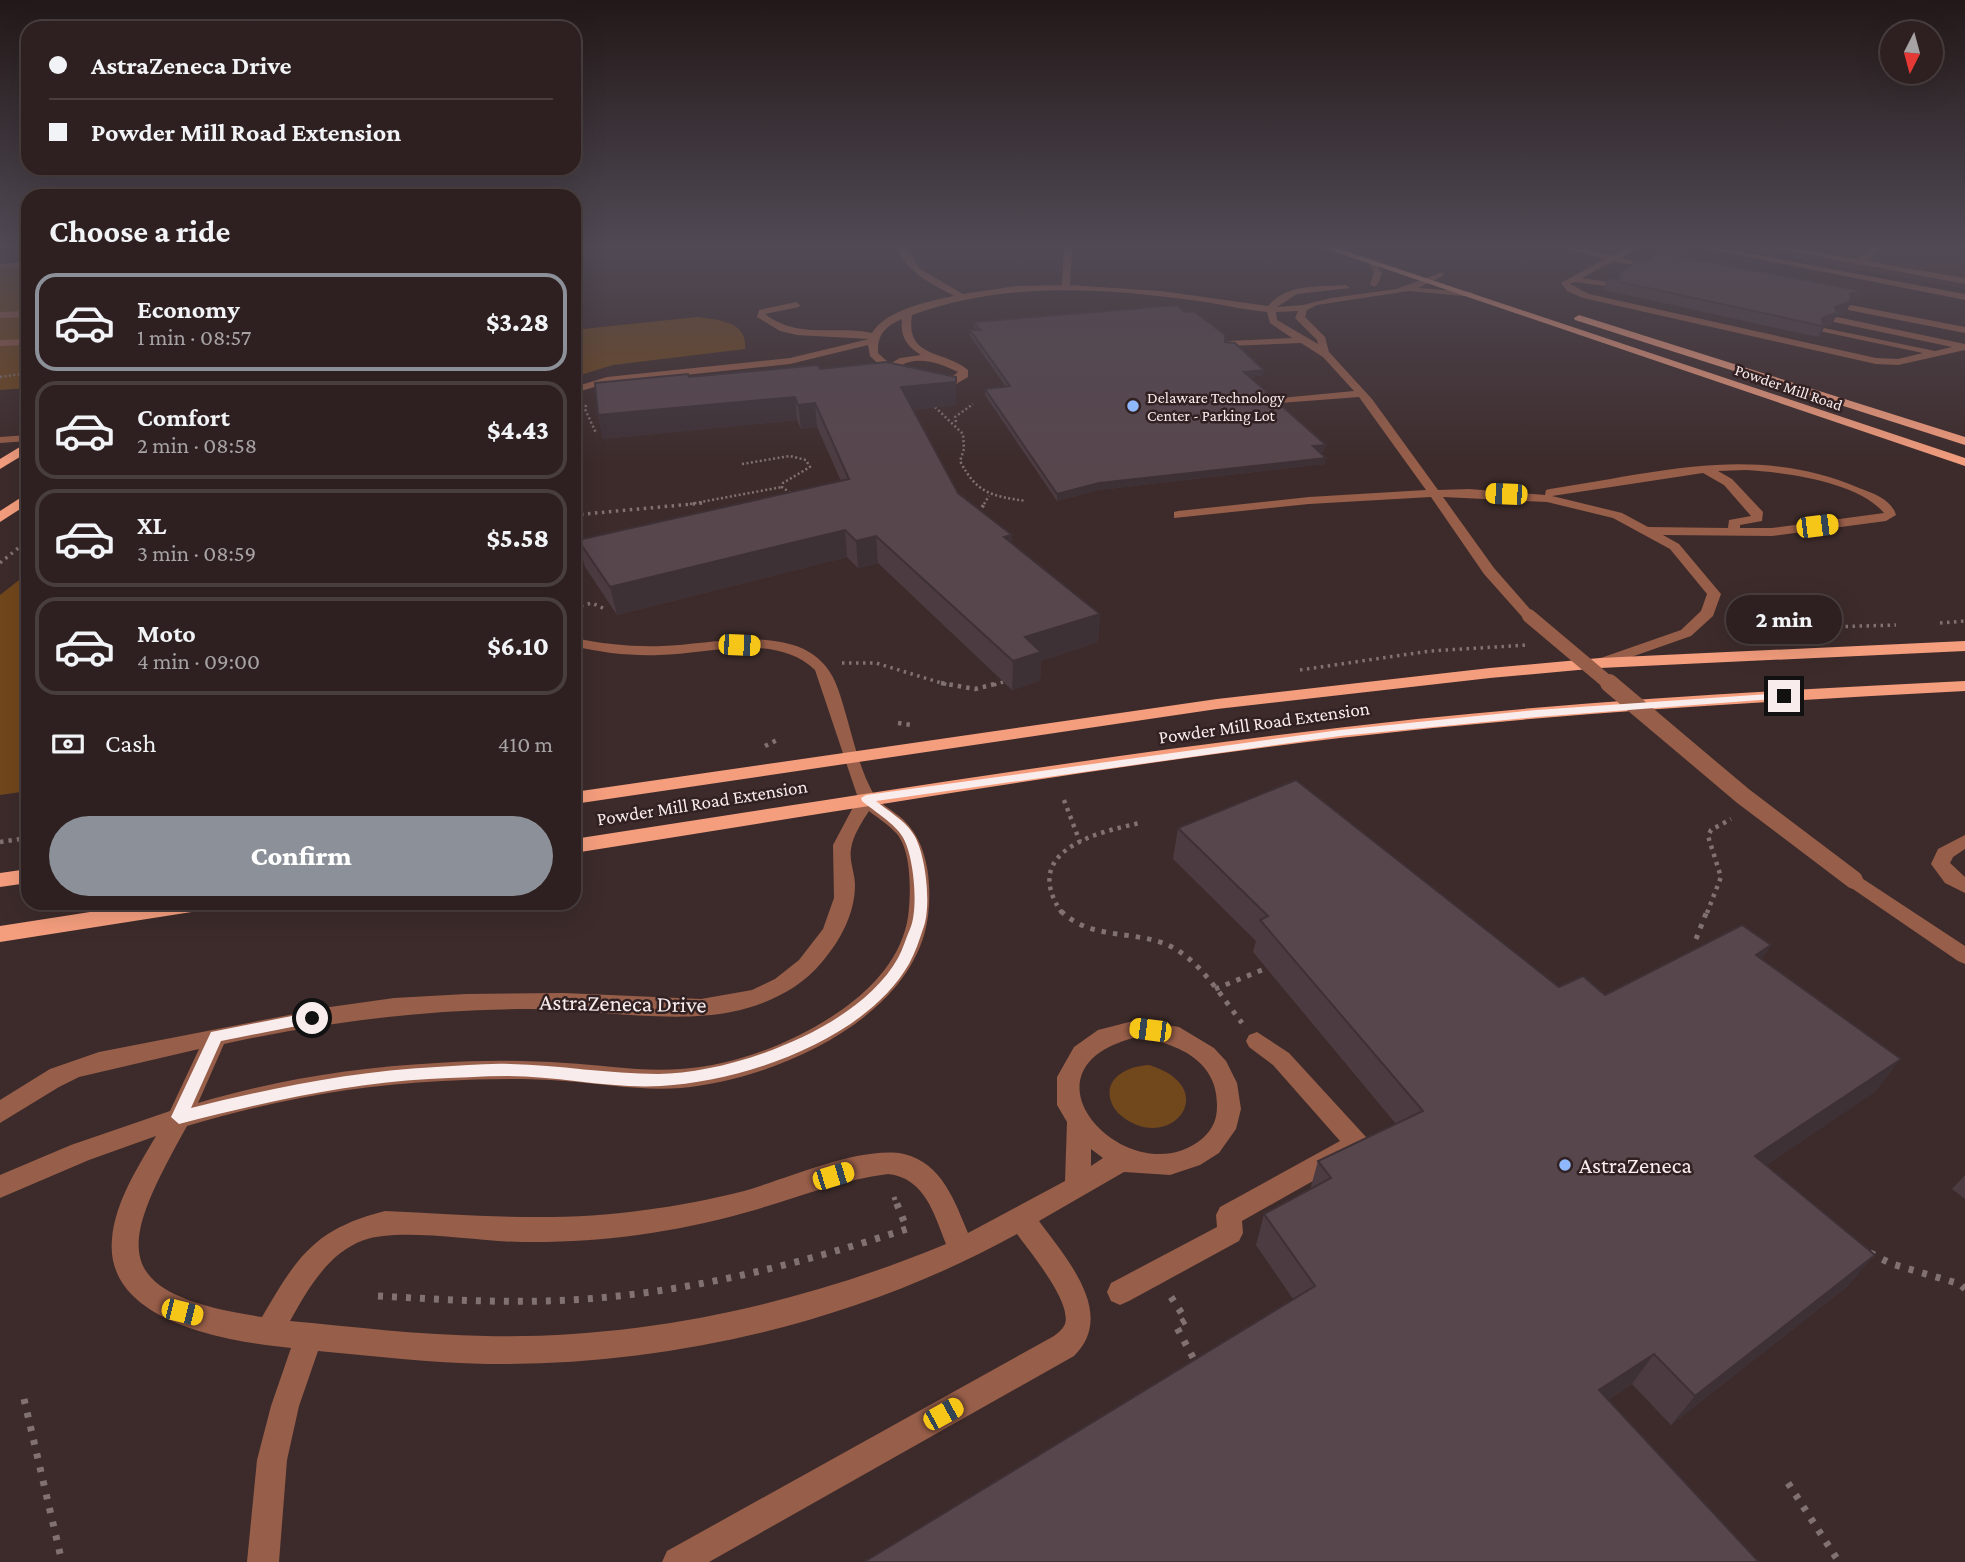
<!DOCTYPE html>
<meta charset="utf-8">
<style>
:root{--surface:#2e2020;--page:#362829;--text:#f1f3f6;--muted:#a7a3a5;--line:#493e3e;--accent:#8c9099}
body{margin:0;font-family:"Crimson Pro",serif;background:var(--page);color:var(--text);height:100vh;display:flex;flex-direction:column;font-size:26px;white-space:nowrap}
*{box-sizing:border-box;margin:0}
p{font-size:23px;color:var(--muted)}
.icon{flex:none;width:38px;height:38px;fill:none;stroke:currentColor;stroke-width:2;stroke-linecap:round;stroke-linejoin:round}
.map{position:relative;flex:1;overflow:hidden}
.details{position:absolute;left:21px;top:189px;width:560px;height:721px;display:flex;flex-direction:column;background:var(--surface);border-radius:21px;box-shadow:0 7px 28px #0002,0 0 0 2px var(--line)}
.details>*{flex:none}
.hud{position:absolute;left:21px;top:21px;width:560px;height:154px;border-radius:21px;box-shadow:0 7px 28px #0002,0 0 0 2px var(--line);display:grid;align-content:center;height:154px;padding:0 28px;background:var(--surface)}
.needle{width:46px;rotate:186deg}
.tools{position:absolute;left:1880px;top:21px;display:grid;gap:14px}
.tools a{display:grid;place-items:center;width:63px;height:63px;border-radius:50%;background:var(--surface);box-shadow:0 7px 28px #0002,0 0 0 2px var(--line);font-size:35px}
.end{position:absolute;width:32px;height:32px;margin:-16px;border:9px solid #f9eced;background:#111;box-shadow:0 0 0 4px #111}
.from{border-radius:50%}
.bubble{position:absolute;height:49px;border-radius:24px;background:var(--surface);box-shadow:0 7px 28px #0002,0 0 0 2px var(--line);font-size:23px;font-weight:800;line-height:49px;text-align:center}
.car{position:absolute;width:21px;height:42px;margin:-21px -10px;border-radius:9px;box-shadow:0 0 5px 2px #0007;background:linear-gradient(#f5c518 24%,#345 0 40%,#f5c518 0 76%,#345 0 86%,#f5c518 0)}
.hud b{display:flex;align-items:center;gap:24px;height:66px;font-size:26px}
.hud b+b{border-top:2px solid var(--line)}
.hud i{width:18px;height:18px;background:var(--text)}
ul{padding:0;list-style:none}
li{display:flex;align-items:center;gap:21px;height:98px;margin:0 14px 10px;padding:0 14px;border:4px solid var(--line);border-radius:21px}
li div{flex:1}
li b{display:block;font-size:26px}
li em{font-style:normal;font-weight:800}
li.current{border-color:var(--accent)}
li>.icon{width:63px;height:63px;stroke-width:1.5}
h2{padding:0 28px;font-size:32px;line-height:84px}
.pay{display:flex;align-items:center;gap:18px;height:77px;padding:0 28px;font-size:26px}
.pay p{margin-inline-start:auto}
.action{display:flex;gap:14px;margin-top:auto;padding:14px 28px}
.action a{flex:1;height:80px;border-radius:42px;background:var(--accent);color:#fff;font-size:28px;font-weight:800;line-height:80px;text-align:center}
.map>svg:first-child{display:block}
</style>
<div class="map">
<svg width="1965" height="1562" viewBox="0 0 1965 1562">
<rect width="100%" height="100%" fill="#3d2b2b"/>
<polygon fill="#4b3233" points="1732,247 1965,247 1965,289"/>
<g fill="#71471c">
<polygon points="28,265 28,388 0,390 0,267"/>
<path d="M697,317C718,320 748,321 745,349L613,365L574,377V330Z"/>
<polygon points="28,573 28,791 0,795 0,595"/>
<path d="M1149,1065C1221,1087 1174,1150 1127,1120C1121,1116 1115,1111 1112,1104C1101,1078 1128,1066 1149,1065Z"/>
</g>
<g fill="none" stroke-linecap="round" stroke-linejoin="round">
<g stroke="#817171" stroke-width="2.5" stroke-dasharray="2 2.5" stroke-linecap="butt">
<polyline points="1661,247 1686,254"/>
<polyline points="0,377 28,373"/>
<polyline points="586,405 585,409 596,433"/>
<path d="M935,407L963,434L964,449L960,461C977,494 992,496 1026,501"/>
<polyline points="956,422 955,417 973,404"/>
<polyline points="742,464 790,456 806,460 810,467 783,483 782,487 792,494"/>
<polyline points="574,497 580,471"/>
<polyline points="690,504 782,487"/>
<polyline points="984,504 989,496"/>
</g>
<g stroke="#817171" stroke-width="3.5" stroke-dasharray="2.5 4.5" stroke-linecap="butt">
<polyline points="978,513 985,503"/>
<polyline points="574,515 703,503"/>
<polyline points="0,563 28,540"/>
<polyline points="574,607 592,603 605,609"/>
<polyline points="1728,619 1763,629 1896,625"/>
<polyline points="1940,623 1965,621"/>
<polyline points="842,663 876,663 948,685"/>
<polyline points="1300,670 1430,651 1528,645"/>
<polyline points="994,685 1003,682"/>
</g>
<g stroke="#817171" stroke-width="4.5" stroke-dasharray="3.5 5" stroke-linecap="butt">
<polyline points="941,683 975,689 999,683"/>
<polyline points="898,723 911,725"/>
<polyline points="765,746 777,740"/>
<polyline points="1064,800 1080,842"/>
<polyline points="0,842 28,838"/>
<path d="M1062,913C1020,852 1093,833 1140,823"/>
<polyline points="1707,913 1721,877 1708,836 1711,830 1731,819"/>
</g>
<g stroke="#817171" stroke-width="5" stroke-dasharray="4.5 7" stroke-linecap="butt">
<path d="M1061,911C1090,940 1133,930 1168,945C1200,960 1221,996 1242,1023"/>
<polyline points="1696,939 1707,911"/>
<polyline points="1215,989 1267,968"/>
<polyline points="894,1197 895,1200"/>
</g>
<g stroke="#817171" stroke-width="7" stroke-dasharray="5 9" stroke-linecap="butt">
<polyline points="1870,1253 1892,1264 1960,1284 1965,1289"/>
<path d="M378,1296C447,1300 516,1304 585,1299C696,1291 802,1263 907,1229L895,1199"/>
<polyline points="1171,1297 1186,1320 1176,1326 1196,1363"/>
<polyline points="24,1399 62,1562"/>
<polyline points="1788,1483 1839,1562"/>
</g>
<g fill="#975e49" fill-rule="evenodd">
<path d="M897,247H905L920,269L963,294L1016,286L1062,285L1064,247H1072L1070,285L1161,291L1268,306C1287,283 1319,287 1346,285L1350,288L1297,294L1277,307L1303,305L1331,298L1396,289L1443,272V276L1418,288L1471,292L1475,295L1474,297L1409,291L1317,305L1307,310L1305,317L1325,337L1329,352L1372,399L1438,490L1469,489L1545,495L1546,490L1550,489C1658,473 1754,443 1859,488C1873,493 1892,500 1896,515L1886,521L1772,536L1663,535L1679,544L1721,594L1713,616L1691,636L1600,668L1595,666L1592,663L1595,660L1681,630L1701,611L1707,594L1670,549L1613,518L1547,502L1443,497L1494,568L1536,616L1529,620L1524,619L1484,574L1431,497L1309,504L1174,518V512L1178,511L1309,497L1426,490L1359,397L1265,404V400L1269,399L1354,391L1323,357L1301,343L1226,346V342L1229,341L1292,338L1270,323L1267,312C1244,310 1221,304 1198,301C1102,288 1005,281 912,315C905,359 944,350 968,370V377L956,384L931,386V382L949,379L958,372C940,363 912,353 896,370L903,377L894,379L870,356L868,345L790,364L608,383L574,393V387L607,377L790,358L869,339L797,335L780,331L757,317L759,310L796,302L800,305L799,307L765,314C799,340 835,325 872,333C886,310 929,301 954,296C931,283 907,273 897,247ZM1298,311L1295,318L1317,340L1318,344L1277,320L1276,312ZM902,319C900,336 906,346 921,355L900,358L890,364L878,353C877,334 886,326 902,319ZM1746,470C1784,472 1859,482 1884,513L1772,528H1740V525L1762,521L1763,512L1732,479L1718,471ZM1703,473L1724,485L1751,516L1729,520L1728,528L1648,527L1622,513L1552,496Z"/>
<polygon points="1562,247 1575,247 1611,256 1629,247 1639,247 1620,258 1645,264 1645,268 1613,261 1582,278 1614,283 1614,287 1574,282 1570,284 1589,294 1876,358 1898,359 1923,353 1819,331 1824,328 1935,351 1952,347 1834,322 1832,320 1837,317 1965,344 1965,350 1898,365 1876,364 1583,298 1567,291 1561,283 1605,259"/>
<polygon points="1768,247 1784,247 1857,259 1875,247 1884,247 1865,261 1965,278 1965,284"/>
<polygon points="1373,261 1382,273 1378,284 1374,287 1370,284 1374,273 1369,263"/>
<polygon points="28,262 28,266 0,268 0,264"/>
<polygon points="1851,305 1965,327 1965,333 1848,310 1848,306"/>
<polygon points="28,311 28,317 0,318 0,312"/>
<polygon points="28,339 28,345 0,346 0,340"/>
<path d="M574,638C603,644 633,647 662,646C720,644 814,617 838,689C850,723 856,762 873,793C879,803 890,809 899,816C928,839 932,881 928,916C915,1019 773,1080 681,1088C642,1091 604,1084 565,1081C524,1078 483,1079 442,1081C355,1085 270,1101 187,1126C120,1246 104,1293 262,1317C297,1257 314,1229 385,1211C473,1215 558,1223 645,1210C678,1206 712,1199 744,1191C786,1179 862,1145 904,1154C942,1163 955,1202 968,1233L1065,1181L1067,1122L1057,1105V1077L1074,1047L1098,1030L1137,1020L1179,1027L1214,1048L1226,1061L1237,1083L1241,1109L1236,1129L1219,1153L1200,1165L1170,1175L1124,1172L1039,1221C1066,1258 1117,1314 1074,1356L709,1562H662L667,1551L1054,1336C1058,1333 1063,1329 1065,1324C1072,1302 1030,1252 1017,1234C858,1322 669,1366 487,1364C430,1363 374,1356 318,1351L299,1406L287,1460L279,1562H247L257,1460L271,1406L291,1348C231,1342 104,1323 112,1239C115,1202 138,1167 156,1136L89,1160L0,1198V1175L71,1145L170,1111L199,1049L79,1077L59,1087L0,1123V1100L50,1069L99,1052L330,1007L394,998L466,994L564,993L701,999L752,990L775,979L799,960L823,929L834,898L833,845L858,798L815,670C775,632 709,654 659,655C631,656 602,653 574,646ZM869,811C878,818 889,825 897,834C912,852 911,895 908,917C902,956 874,987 843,1009C796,1042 738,1065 681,1069C642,1072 603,1065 565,1063C522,1060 480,1060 437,1063C356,1067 276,1080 198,1103L224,1044C325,1022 426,1009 529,1009C591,1009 672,1024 731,1012C765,1005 799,990 822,962C840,941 855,914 855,885C855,873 849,861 851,849C853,835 862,822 869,811ZM1137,1037C1175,1043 1218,1059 1217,1106C1217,1119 1213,1129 1203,1138C1132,1199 1005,1069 1137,1037ZM1091,1149L1103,1158L1091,1166ZM888,1174C925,1178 934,1214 946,1244C801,1304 644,1339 486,1336C420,1335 355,1327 290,1321C308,1289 328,1253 364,1240C400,1227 481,1242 523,1242C597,1243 673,1233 744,1213C792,1200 838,1180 888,1174Z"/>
<polygon points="1965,835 1965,849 1953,857 1950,863 1965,877 1965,893 1945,883 1931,864 1938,849"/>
<polygon points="1854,873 1965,946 1965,964 1958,961 1847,885 1844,880 1847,875"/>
</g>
<polygon fill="#975e49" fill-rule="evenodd" points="1257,1032 1289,1053 1366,1137 1369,1144 1366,1151 1242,1221 1243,1233 1239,1241 1129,1301 1120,1305 1111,1301 1107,1292 1111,1283 1217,1227 1216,1215 1220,1207 1340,1141 1273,1065 1249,1047 1246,1041 1249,1035"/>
<polygon fill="#975e49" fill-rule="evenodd" points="28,435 28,441 0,443 0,437"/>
<polygon fill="#975e49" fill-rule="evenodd" points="1699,247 1714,247 1965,294 1965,300"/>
<g fill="#f59e7e" fill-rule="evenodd">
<polygon points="1321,247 1333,247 1965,458 1965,466"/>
<polygon points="1579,315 1965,437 1965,445 1575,320 1574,318"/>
<polygon points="28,442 28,452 0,469 0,459"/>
<polygon points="28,493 28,504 0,522 0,511"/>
<polygon points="1965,641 1965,651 1600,668 1490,678 1217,709 574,804 574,792 1217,699 1490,668 1600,658"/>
<path d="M1965,681V691C1756,702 1548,714 1340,738C1084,769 829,813 574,853V839C855,796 1135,749 1417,719C1599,700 1782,690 1965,681Z"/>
<polygon points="28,869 28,883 0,887 0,873"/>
<polygon points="148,903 209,903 206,908 198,911 0,942 0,926"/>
</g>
<polyline stroke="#975e49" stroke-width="14" points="1529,616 1611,685"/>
<polyline stroke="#975e49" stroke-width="18" points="1609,683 1743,796 1854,880"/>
</g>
<g fill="#4c3c42">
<polygon points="1650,260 1858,302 1850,304 1846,312 1836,316 1832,324 1824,327 1821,334 1818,337 1604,290 1607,279 1617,279 1620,272"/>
<polygon points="1185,312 1225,342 1263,375 1250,377 1264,400 1324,451 1320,452 1325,464 1099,490 1057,501 985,395 985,389 1006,387 970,336 970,330 976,330 974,327 974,322"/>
<polygon points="820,369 956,405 913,410 958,493 1012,535 1012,544 1100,614 1098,642 1041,661 1040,681 1012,690 878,563 858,568 847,557 617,615 585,567 578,540 841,481 817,427 801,429 797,420 603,439 598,415 689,377"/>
<polygon points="1178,828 1559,987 1605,995 1771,945 1762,959 1876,1091 1766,1165 1848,1286 1671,1425 1632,1384 1608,1400 1293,1299 1256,1245 1264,1214 1310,1190 1318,1161 1396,1124 1253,952 1256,941 1173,859"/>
<polygon points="1965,1175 1965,1199 1952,1189"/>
</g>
<g fill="#3e3136">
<polygon points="1863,291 1858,302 1850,304 1846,312 1836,316 1832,324 1824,327 1821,334 1818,337 1822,326 1819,325 1822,318 1850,294"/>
<polygon points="1264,370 1263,375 1243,377 1244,372"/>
<polygon points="956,377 956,405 902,411 901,387"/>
<polygon points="795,397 797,420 603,439 598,415"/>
<polygon points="815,403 817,427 801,429 798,405"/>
<polygon points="1326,445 1324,451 1312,452 1313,446"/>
<polygon points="1326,458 1325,464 1099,490 1057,501 1057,494 1099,483"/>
<polygon points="845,530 847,557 617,615 610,587"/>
<polygon points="1012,535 1011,562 1004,537"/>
<polygon points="876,536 878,563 858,568 856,541"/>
<polygon points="1100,614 1098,642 1041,661 1040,681 1012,690 1013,661 1025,637"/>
<polygon points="1771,945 1752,977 1756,955"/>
<polygon points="1901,1059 1876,1091 1733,1188 1755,1156"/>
<polygon points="1875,1255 1848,1286 1671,1425 1695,1396"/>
<polygon points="1654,1354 1632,1384 1578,1419 1599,1390"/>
</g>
<g fill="#58464d" stroke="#3e3136" stroke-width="2">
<polygon points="1653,251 1863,291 1850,294 1851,301 1835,307 1837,313 1822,318 1822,322 1825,323 1822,326 1607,279 1619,279 1620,272 1641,259 1650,260"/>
<polygon points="1177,305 1185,312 1194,311 1225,335 1225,342 1235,343 1264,370 1244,372 1266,391 1264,400 1275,400 1326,445 1313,446 1326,458 1099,483 1057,494 985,389 1010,386 970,330 980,330 974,322"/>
<polygon points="886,362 956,377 956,382 901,387 958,493 1012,535 1004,537 1100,614 1025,637 1041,652 1013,661 876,536 856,541 845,530 610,587 578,540 849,479 815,403 798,405 795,397 598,415 595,383 688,374 689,377 818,365 820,369"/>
<polygon points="1296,780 1559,987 1583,976 1605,995 1742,925 1771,945 1756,955 1901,1059 1755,1156 1875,1255 1695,1396 1654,1354 1599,1390 1759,1562 864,1562 1315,1286 1264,1214 1331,1178 1318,1161 1423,1111 1260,920 1268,916 1178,828"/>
</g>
<linearGradient id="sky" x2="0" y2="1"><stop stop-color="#221818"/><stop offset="0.53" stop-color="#514a55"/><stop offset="1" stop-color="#514a55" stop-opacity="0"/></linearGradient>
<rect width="1965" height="465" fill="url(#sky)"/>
<path fill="#f9eced" d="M1784,693L1789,696L1788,698L1536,717L1340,736L876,801C887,810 904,820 912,832C926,850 932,908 923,929C919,941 915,953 909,964C865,1040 745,1081 661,1086C611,1089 559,1076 508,1076C482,1076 455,1078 429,1079C343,1084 261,1103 179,1124L171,1117L211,1032L312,1012L317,1014V1022L221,1041L191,1108C272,1088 353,1071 436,1067C461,1066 486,1063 510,1064C559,1065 609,1074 658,1074C734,1073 859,1028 898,958C903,949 906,938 910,929C919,909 914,854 902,836C896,825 873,810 862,801L861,798L866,795L1340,730L1536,710Z"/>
<g fill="#90b8fd" stroke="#322122" stroke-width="2.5">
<circle cx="1133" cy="406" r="7"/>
<circle cx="1565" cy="1165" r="7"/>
</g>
<g text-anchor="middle" stroke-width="5" stroke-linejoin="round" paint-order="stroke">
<g font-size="16" fill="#f9eced" stroke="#322122">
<text transform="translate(1789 387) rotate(19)" y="6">Powder Mill Road</text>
</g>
<g font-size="16" fill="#f9eced" stroke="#322122" text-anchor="start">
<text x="1147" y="403">Delaware Technology<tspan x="1147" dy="18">Center - Parking Lot</tspan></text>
</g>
<g font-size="19" fill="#f9eced" stroke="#322122">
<text transform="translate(1264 722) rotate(-8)" y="7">Powder Mill Road Extension</text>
<text transform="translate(702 802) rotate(-9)" y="7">Powder Mill Road Extension</text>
</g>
<g font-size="23" fill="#f9eced" stroke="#322122">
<text transform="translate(623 1003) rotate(1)" y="8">AstraZeneca Drive</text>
</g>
<g font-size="23" fill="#f9eced" stroke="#322122" text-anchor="start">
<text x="1579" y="1173">AstraZeneca</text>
</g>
</g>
</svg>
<div class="tools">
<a><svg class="needle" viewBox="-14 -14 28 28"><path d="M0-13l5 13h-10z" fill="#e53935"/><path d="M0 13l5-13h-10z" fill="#a7a3a5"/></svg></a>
</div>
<i class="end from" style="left:312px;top:1018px"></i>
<i class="end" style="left:1784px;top:696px"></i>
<div class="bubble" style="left:1726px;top:595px;width:116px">2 min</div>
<i class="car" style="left:1506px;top:494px;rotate:272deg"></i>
<i class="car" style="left:1817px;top:526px;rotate:83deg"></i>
<i class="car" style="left:739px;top:645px;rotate:92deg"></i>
<i class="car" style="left:1150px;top:1030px;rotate:277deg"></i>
<i class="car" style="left:833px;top:1176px;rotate:73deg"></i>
<i class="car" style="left:182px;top:1312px;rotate:104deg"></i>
<i class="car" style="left:943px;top:1414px;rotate:61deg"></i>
<div class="hud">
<b><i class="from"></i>AstraZeneca Drive</b>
<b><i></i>Powder Mill Road Extension</b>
</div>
<section class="details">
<h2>Choose a ride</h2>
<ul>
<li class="current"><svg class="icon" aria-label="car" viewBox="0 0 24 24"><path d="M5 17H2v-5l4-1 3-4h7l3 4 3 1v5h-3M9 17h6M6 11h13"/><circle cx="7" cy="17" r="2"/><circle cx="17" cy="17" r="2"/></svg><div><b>Economy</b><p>1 min · 08:57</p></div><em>$3.28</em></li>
<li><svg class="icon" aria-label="car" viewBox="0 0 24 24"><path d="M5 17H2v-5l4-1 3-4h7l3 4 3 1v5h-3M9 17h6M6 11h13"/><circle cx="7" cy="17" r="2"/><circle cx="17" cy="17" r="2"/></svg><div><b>Comfort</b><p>2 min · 08:58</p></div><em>$4.43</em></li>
<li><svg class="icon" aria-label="car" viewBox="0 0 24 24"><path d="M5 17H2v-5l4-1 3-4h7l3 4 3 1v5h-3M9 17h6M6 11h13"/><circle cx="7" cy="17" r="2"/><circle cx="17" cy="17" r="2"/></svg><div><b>XL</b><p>3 min · 08:59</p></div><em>$5.58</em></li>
<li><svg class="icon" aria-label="car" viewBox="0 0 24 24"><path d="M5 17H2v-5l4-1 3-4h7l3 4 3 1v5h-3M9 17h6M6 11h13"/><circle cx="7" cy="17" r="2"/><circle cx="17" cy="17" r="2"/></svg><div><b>Moto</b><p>4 min · 09:00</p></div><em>$6.10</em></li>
</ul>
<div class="pay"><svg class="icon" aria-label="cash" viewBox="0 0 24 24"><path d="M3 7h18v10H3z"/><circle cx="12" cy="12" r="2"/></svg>Cash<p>410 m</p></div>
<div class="action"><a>Confirm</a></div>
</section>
</div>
